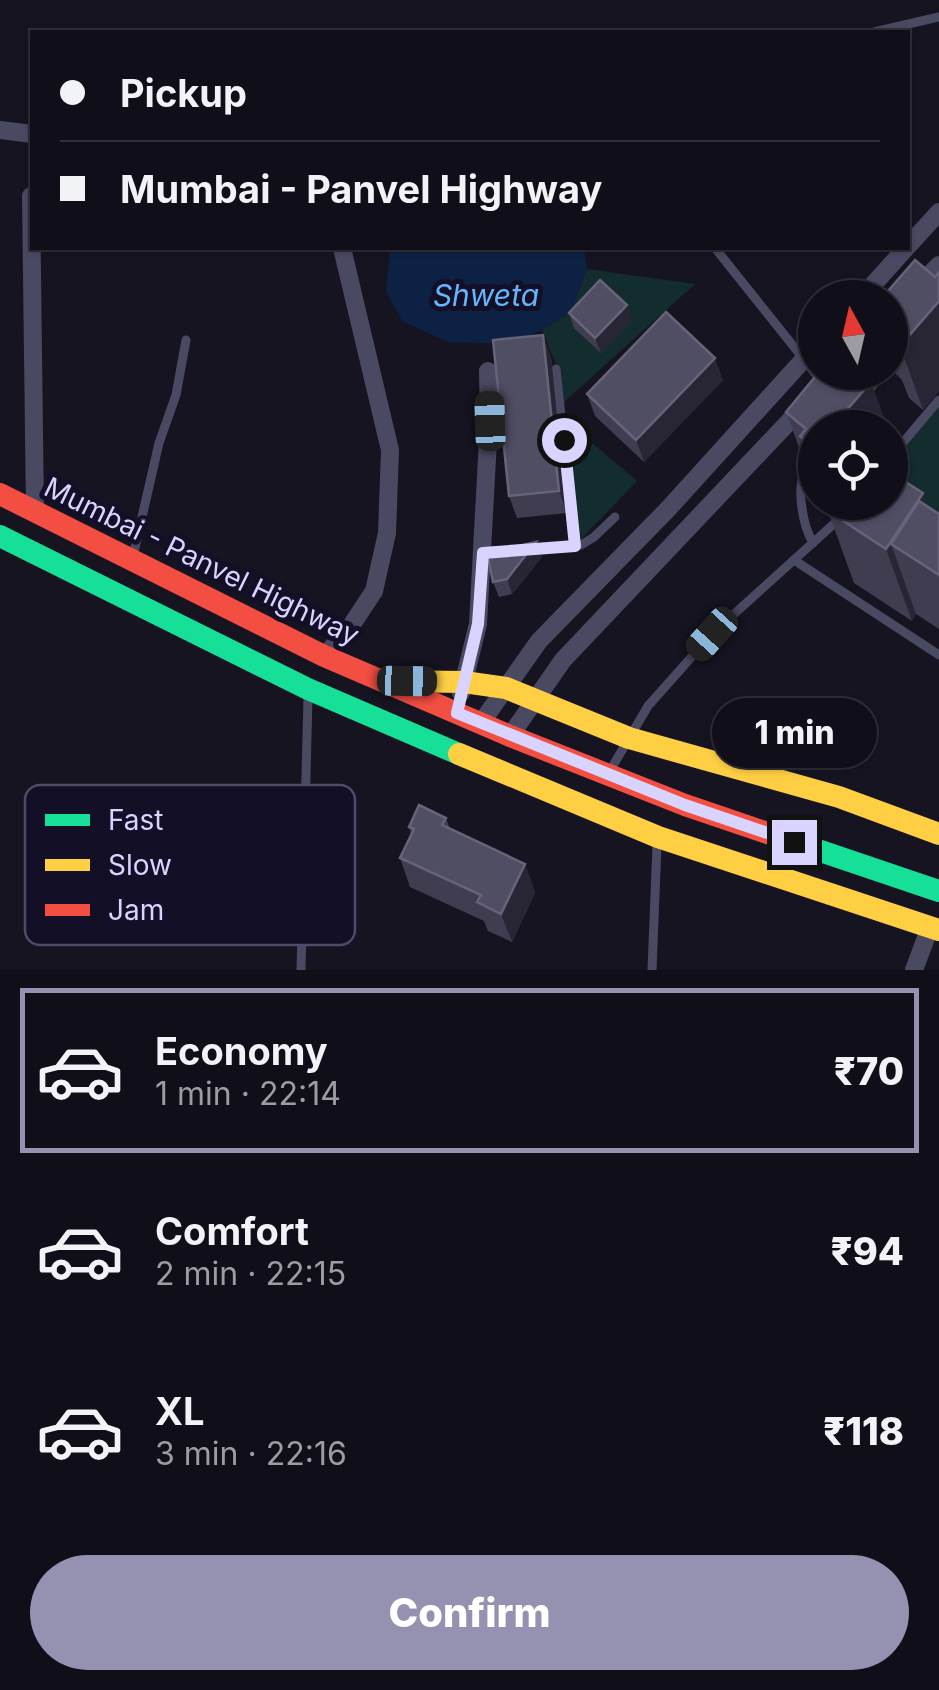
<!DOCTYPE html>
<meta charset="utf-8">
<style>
:root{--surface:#100f19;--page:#1e1d26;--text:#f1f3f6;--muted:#9c9ca2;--line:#302f38;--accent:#9591b1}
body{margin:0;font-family:Inter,sans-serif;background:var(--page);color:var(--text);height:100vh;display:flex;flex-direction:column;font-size:38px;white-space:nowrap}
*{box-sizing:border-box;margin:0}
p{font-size:32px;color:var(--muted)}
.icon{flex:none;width:55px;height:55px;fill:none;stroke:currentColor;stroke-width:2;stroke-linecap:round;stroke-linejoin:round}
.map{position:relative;height:970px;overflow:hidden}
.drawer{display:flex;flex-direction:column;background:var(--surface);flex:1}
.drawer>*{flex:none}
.top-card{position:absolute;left:30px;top:30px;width:880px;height:220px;border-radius:0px;box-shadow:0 2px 8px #0004,0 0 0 2px var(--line);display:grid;align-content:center;height:220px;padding:0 30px;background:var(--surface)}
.needle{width:65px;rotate:352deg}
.fabs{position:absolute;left:798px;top:280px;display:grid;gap:20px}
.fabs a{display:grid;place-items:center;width:110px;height:110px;border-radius:50%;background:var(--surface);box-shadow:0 2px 8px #0004,0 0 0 2px var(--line);font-size:50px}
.end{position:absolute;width:45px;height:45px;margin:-22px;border:12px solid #d9d4ff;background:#111;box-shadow:0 0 0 5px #111}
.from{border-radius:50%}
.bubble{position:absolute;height:70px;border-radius:35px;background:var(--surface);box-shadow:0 2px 8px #0004,0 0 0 2px var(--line);font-size:32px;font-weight:800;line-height:70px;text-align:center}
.car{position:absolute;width:30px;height:60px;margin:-30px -15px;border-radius:12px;box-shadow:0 0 8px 2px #0007;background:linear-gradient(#222 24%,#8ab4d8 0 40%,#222 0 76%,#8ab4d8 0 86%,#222 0)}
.top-card b{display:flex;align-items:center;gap:35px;height:95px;font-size:38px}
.top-card b+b{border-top:2px solid var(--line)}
.top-card i{width:25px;height:25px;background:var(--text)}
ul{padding:18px 0 0;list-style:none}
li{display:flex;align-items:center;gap:30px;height:165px;margin:0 20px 15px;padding:0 10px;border:5px solid transparent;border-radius:0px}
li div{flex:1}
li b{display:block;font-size:38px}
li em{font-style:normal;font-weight:800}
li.active{border-color:var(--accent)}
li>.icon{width:90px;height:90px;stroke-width:1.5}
.action{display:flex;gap:20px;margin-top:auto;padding:20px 30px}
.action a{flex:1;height:115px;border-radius:60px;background:var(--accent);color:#fff;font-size:40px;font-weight:800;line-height:115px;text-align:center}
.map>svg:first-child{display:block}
</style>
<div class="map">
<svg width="939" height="970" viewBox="0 0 939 970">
<rect width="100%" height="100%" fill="#161421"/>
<g fill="#132c2d">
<polygon points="587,269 695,284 563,403 560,374 542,330 571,311"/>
<polygon points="939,407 939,520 890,487 890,465"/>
<polygon points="565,420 637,481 581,539"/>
</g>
<polygon fill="#0d2144" points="390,248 584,248 587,269 571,311 542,330 508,344 448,342 402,321 386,292"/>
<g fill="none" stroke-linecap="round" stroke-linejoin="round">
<g stroke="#4a4962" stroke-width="9">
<polyline points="874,32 939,17"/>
<polyline points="715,248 822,382"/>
<polyline points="556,369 575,546"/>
<polyline points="866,394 883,372"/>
<polyline points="890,458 939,400"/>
<path d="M813,543C803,526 796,490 805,471C807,466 812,462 815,458"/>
<polyline points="531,549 581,545 594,537 615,517"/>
<polyline points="134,552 159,443 176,395 186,340"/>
<polyline points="794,560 939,655"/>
<polyline points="611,769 648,706 712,634 837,521 853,502"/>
<polyline points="301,970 308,697"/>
<polyline points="652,970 657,845"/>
</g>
<g stroke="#4a4962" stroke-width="18">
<polyline points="0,130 32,134"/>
<polyline points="31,196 35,511"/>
<polyline points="908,246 939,212"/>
<polyline points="861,298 906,248"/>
<polyline points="890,316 939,265"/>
<polyline points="324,656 349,629 374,591 387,533 390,450 342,248"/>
<polyline points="461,693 478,624 489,421 488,371"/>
<polyline points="481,723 539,641 668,509 815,347"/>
<polyline points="510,736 563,660 836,372"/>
<polyline points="914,970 930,927"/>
</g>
<g stroke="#16e098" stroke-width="22">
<polyline points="0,536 308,689 459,754"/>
<polyline points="788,840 939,891"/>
</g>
<g stroke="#ffcf43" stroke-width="22">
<polyline points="393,681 464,682 506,688 629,738 839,797 939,834"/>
<polyline points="459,754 658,837 939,930"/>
</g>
<polyline stroke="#f24e42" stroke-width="22" points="0,494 324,656 510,736 685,805 788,840"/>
</g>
<g fill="#403d50">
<polygon points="939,272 939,391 923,410 909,398 902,380 895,373 890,360 890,298 935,277"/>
<polygon points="569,313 632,320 601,353 574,328"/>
<polygon points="551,357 567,513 517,518 509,496"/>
<polygon points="723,380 644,462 595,416 587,394"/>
<polygon points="786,412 815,428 815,480 809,475"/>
<polygon points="923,493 927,506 939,514 939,629 916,614 912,621 854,583 828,511 831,506 826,502 890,502"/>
<polygon points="542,557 512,594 499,597 493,582"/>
<polygon points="446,818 450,829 525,864 535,893 512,942 488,931 484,921 410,887 400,858 411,834 409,827"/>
</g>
<g fill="#282635">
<polygon points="939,301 939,391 923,410 900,346"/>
<polygon points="627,305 632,320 601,353 595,338"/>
<polygon points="543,335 551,357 567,513 559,491"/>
<polygon points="715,358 723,380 644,462 636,440"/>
<polygon points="871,382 888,428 831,428"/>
<polygon points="923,493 939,538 891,544 916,614 912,621 886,549"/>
<polygon points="536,542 542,557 512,594 507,579"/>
<polygon points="525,864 535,893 512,942 501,914"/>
</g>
<g fill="#504e63" stroke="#66637b" stroke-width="2.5">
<polygon points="915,260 935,277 939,272 939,301 900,346 890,338 890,329 892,327 890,326 890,298 882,298"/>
<polygon points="600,280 627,305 595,338 569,313"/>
<polygon points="666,312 715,358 636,440 587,394"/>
<polygon points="543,335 559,491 509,496 493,340"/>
<polygon points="819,372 842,372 849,379 855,372 860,372 871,382 831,428 815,428 814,448 800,436 806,429 786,412"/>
<polygon points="890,472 923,493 886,549 828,511 834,502 890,502"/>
<polygon points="919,501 939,514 939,575 891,544"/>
<polygon points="536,542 507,579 493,582 487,553"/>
<polygon points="419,805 446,818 442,825 525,864 501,914 477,902 481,895 400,858 414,829 409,827"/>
</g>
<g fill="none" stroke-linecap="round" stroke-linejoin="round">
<polyline stroke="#d9d4ff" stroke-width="12" points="564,440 575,546 483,553 478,624 457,713 685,805 794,842"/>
</g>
<g text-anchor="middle" stroke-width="10" stroke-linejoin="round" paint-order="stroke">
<g font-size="28" fill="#d9d4ff" stroke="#130f26">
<text transform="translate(202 561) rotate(26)" y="10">Mumbai - Panvel Highway</text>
</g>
<g font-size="30" font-style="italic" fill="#62b6ff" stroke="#130f26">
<text x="486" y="306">Shweta</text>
</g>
</g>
<rect x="25" y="785" width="330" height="160" rx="15" fill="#130f26" stroke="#4e4a67" stroke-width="2.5"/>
<rect x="45" y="814" width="45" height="12" fill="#16e098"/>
<rect x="45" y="859" width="45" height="12" fill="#ffcf43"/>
<rect x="45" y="904" width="45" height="12" fill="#f24e42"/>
<g font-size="28" fill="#d9d4ff">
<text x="108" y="830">Fast</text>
<text x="108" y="875">Slow</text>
<text x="108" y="920">Jam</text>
</g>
</svg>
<div class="fabs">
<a><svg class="needle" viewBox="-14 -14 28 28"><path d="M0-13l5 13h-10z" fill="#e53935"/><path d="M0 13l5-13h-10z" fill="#9c9ca2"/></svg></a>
<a><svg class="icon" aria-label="locate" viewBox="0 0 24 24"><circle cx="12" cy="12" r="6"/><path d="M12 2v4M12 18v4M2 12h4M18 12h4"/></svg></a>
</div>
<i class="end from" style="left:564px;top:440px"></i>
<i class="end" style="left:794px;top:842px"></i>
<div class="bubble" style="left:712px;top:698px;width:165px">1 min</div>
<i class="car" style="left:490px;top:421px;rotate:358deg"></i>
<i class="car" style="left:712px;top:634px;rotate:222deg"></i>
<i class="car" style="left:407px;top:681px;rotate:91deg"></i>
<div class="top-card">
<b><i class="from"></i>Pickup</b>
<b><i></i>Mumbai - Panvel Highway</b>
</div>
</div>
<section class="drawer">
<ul>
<li class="active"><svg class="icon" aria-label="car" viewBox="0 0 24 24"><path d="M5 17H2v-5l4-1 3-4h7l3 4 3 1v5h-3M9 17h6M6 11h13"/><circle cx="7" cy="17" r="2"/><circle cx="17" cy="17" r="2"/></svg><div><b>Economy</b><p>1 min · 22:14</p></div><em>₹70</em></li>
<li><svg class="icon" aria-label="car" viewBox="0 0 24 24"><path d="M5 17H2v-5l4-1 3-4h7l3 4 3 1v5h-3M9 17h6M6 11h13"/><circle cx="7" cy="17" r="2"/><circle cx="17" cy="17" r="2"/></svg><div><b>Comfort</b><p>2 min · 22:15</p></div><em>₹94</em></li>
<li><svg class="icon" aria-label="car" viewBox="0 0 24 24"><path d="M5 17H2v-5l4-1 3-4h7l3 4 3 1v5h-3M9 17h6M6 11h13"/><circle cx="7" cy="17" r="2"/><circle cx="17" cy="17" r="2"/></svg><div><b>XL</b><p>3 min · 22:16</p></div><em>₹118</em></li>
</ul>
<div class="action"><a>Confirm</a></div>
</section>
